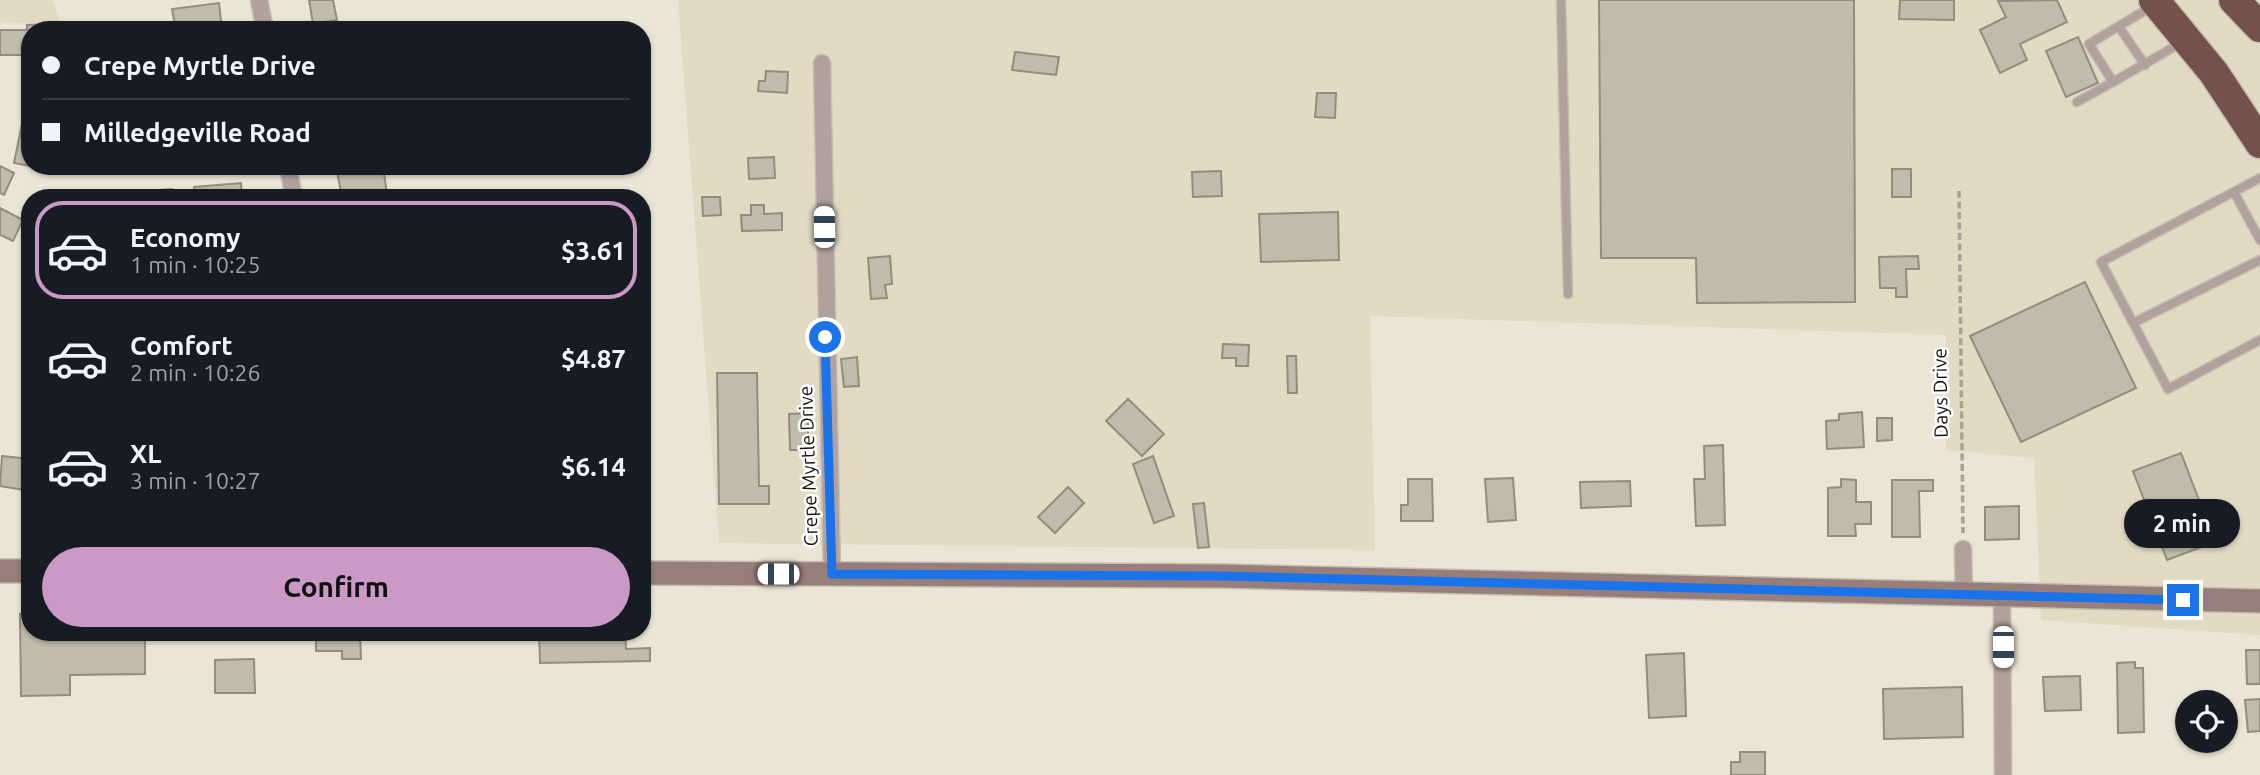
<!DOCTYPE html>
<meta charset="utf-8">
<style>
:root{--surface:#171b24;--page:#242831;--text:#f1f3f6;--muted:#9ea1a6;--line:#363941;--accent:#cb99c5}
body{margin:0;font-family:Ubuntu,sans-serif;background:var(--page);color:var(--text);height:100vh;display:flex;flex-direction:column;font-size:26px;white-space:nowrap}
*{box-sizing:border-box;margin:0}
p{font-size:23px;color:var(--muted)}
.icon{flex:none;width:38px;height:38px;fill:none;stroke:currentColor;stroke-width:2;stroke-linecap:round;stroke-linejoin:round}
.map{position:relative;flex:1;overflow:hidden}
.drawer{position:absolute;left:21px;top:189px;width:630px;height:452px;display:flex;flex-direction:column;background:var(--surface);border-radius:28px;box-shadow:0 2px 5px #0004}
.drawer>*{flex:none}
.top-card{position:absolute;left:21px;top:21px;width:630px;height:154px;border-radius:28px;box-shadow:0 2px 5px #0004;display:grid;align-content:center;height:154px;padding:0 21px;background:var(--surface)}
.buttons{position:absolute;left:2175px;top:690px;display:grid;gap:14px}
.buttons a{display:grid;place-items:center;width:63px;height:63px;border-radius:50%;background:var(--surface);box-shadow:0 2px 5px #0004;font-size:35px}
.end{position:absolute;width:32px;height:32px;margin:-16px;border:9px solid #1a73e8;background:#fff;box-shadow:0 0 0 4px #fff}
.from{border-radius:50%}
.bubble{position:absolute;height:49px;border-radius:24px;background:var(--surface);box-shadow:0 2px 5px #0004;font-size:23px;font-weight:600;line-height:49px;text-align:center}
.car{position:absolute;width:21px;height:42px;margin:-21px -10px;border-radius:9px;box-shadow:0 0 5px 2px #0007;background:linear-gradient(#fff 24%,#345 0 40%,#fff 0 76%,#345 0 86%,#fff 0)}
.top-card b{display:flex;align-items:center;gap:24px;height:66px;font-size:26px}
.top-card b+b{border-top:2px solid var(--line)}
.top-card i{width:18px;height:18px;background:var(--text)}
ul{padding:12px 0 0;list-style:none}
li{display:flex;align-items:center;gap:21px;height:98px;margin:0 14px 10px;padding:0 7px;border:4px solid transparent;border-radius:28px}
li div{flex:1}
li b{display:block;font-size:26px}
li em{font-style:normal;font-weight:600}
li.current{border-color:var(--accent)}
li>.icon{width:63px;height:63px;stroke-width:1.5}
.action{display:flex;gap:14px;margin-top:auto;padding:14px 21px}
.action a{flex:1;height:80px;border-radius:42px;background:var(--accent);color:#111;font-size:28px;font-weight:600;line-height:80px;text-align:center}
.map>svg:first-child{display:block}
</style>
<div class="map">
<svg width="2260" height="775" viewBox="0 0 2260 775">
<rect width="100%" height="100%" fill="#ebe5d5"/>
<g fill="#e2dac3">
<polygon points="0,0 53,0 61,26 0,22"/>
<polygon points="678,0 2260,0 2260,635 2041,620 2034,458 1946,450 1946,335 1370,316 1375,550 719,543"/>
</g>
<g fill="#c0bbab" stroke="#928d7e" stroke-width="2">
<polygon points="309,0 333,0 337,20 313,24"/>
<polygon points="1599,0 1854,0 1855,302 1697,303 1696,258 1601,258"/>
<polygon points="1900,0 1954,0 1954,20 1899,19"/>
<polygon points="2057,0 2067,22 2020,44 2027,60 2000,73 1980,30 2006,17 1998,1"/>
<polygon points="219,3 222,29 168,30 167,26 175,25 172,9"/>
<polygon points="60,24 60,30 30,30 30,55 0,55 0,30 27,30 27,25"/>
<polygon points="2078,37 2098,83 2066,97 2046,51"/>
<polygon points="1015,52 1059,57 1056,75 1012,70"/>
<polygon points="766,71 788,72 787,93 758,91 759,81 765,81"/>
<polygon points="30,85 30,166 14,163"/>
<polygon points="1317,93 1336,93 1335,118 1315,117"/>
<polygon points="774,157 775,178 749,179 748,158"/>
<polygon points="0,166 14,173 4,195 0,193"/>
<polygon points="327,166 344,166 344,169 328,171"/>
<polygon points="358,166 383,166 387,194 342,198 337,171"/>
<rect x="1892" y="169" width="19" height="28"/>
<polygon points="1221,171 1222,196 1193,197 1192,172"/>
<polygon points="241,183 242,198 195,198 194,187"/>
<polygon points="172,189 173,198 149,198 148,191"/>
<polygon points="702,197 720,197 721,215 703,216"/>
<polygon points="751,205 764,205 764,214 782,213 782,230 742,231 741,215 751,215"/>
<polygon points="0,208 23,220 13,241 0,235"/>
<polygon points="1338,212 1339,260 1261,262 1259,214"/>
<polygon points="890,256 892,284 885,285 887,298 871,299 868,258"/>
<polygon points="1918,256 1919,269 1906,269 1907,297 1896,297 1896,288 1880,288 1879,257"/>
<polygon points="2085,282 2136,388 2021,442 1970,336"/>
<polygon points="1223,344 1249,345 1248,366 1236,366 1236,358 1222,358"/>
<polygon points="1287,356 1296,356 1297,393 1288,393"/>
<polygon points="857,357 859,386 844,387 841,359"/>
<polygon points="717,373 757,373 759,486 769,486 769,504 719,504"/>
<polygon points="1128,399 1164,434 1142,456 1106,421"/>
<polygon points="1862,412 1864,447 1827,449 1826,421 1839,420 1839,414"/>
<polygon points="808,413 808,450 790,450 789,414"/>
<polygon points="1877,418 1892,418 1892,440 1877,441"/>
<polygon points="1723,445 1725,525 1696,526 1694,479 1705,479 1704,446"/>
<polygon points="2181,453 2215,542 2167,560 2133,471"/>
<polygon points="2,456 30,459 30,491 0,486"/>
<polygon points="1153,456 1174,516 1154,523 1133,464"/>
<polygon points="1513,478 1516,520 1488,522 1485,479"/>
<polygon points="1408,479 1432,479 1433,521 1401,521 1401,505 1408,505"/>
<polygon points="1841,479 1856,480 1856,502 1871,502 1871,524 1855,524 1856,536 1828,536 1828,488 1841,487"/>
<polygon points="1892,480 1933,480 1933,491 1919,491 1920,537 1892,537"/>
<polygon points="1630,481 1631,506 1581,508 1580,482"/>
<polygon points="1068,487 1084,503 1055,533 1038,517"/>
<polygon points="1204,503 1209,547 1198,548 1193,504"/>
<polygon points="2019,506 2019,539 1985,540 1985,507"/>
<polygon points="20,614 30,614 30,632 145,632 145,674 70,675 70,695 21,696"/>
<polygon points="360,632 361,659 342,659 342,651 316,651 316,633"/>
<polygon points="539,632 625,632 626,649 650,648 650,661 540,663"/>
<polygon points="2246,650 2260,650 2260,684 2247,684"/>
<polygon points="1684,653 1686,716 1649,718 1646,655"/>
<polygon points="254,659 255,693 215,693 215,660"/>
<polygon points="2135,662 2135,668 2143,668 2144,732 2118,733 2117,663"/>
<polygon points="2080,676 2081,710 2045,711 2043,677"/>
<polygon points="1962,687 1963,737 1884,739 1883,689"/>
<polygon points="2260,699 2260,731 2248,732 2245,700"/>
<polygon points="1740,752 1765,752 1765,775 1731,775 1731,762 1740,762"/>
</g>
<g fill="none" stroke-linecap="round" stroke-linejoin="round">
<g stroke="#c5bfb1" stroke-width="11">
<g id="lane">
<polyline points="1561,0 1568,294"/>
<polyline points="2151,7 2089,44 2113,82 2181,43"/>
<polyline points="2119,27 2145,65"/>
<polyline points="2077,102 2113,82"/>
<polyline points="2260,178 2101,262 2168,389 2260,340"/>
<polyline points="2234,192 2260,240"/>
<polyline points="2133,323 2260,260"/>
</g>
</g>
<g stroke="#c5bfb1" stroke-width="19">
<g id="street">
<polyline points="259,0 265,30"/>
<polyline points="822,63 832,574"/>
<polyline points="288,166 294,198"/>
<polyline points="1963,549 1964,595"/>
<polyline points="2002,596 2003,775"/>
</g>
</g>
<g stroke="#c5bfb1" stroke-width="26">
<g id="secondary">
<polyline points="0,571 30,571"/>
<polyline points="642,573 1221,576 2260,601"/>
</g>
</g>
<g stroke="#c5bfb1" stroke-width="33">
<g id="highway">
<polyline points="2154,0 2214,73 2260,143"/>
<polyline points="2234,0 2260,27"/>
</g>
</g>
<polyline stroke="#a7a396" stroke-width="3.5" stroke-dasharray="7 3.5" stroke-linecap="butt" points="1959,191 1963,533"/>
<use href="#lane" stroke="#b2a09d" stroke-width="8"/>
<use href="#street" stroke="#b2a09d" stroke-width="16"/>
<use href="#secondary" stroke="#987e7a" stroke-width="23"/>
<use href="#highway" stroke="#74514d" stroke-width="30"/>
</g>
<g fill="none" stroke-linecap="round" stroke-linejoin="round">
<polyline stroke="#1a73e8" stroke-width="9" points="825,337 832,574 1221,576 2183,600"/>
</g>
<g text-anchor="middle" stroke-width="5" stroke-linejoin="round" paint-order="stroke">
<g font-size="19" fill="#16140e" stroke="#fff">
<text transform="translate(1940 393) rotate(-91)" y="7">Days Drive</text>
<text transform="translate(808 466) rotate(-92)" y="7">Crepe Myrtle Drive</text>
</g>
</g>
</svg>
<div class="buttons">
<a><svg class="icon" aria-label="locate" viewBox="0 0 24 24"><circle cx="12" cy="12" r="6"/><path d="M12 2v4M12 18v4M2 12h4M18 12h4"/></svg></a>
</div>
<i class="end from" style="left:825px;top:337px"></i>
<i class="end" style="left:2183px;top:600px"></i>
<div class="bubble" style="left:2124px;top:499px;width:116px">2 min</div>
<i class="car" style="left:824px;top:227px;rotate:359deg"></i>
<i class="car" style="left:778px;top:574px;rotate:270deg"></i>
<i class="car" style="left:2003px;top:647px;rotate:180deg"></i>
<div class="top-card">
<b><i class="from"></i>Crepe Myrtle Drive</b>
<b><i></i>Milledgeville Road</b>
</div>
<section class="drawer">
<ul>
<li class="current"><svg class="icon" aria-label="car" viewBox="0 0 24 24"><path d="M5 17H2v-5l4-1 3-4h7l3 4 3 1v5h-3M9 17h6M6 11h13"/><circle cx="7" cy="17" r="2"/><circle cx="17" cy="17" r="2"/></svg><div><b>Economy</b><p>1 min · 10:25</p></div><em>$3.61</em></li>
<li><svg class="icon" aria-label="car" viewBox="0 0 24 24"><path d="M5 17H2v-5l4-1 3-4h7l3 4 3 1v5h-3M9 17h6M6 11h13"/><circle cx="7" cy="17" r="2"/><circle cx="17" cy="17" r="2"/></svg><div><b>Comfort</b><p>2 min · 10:26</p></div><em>$4.87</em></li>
<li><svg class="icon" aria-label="car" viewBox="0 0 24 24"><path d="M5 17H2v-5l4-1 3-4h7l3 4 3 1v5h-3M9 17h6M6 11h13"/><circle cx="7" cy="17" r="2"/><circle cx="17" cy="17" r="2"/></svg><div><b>XL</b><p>3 min · 10:27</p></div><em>$6.14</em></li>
</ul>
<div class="action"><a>Confirm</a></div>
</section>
</div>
